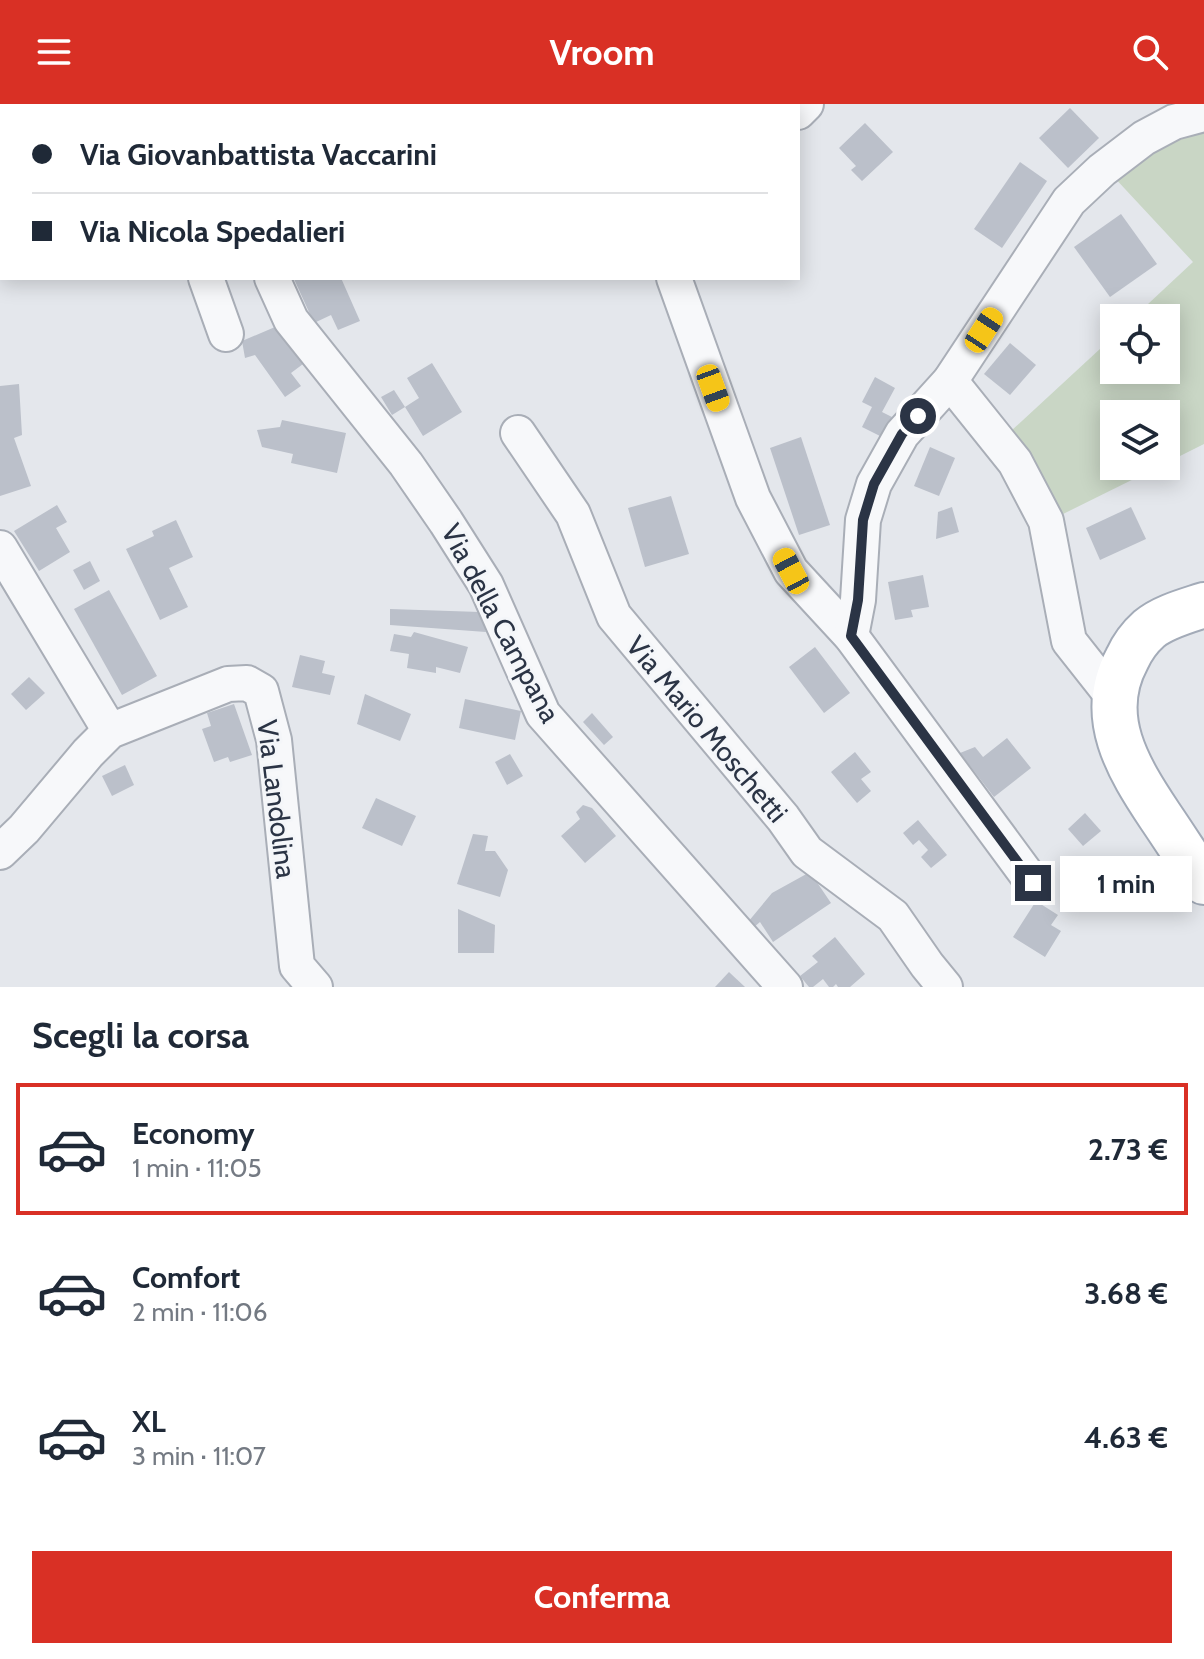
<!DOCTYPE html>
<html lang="it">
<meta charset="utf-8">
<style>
:root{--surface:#fff;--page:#f2f2f3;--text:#1f2937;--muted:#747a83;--line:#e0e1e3;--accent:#d93025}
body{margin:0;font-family:Cabin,sans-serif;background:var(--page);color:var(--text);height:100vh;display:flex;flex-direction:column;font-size:30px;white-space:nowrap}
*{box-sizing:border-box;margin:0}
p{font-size:26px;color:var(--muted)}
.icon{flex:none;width:44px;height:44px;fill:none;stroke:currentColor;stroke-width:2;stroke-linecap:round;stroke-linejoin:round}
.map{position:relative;height:883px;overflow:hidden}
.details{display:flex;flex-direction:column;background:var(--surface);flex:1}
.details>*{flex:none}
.guide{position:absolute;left:0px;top:0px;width:800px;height:176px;box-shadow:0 4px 20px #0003;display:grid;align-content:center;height:176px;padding:0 32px;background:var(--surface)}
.tools{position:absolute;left:1100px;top:200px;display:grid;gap:16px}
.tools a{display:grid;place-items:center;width:80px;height:80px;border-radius:0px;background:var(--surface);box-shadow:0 4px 20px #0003;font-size:40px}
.end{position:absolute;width:36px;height:36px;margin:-18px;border:10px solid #2b3445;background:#fff;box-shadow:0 0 0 4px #fff}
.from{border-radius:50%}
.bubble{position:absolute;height:56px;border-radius:0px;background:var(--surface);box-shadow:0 4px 20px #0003;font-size:26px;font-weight:700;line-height:56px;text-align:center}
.car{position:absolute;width:24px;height:48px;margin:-24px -12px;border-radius:10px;box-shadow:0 0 6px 2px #0007;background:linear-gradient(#f5c518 24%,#345 0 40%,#f5c518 0 76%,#345 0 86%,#f5c518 0)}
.guide b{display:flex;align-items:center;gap:28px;height:76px;font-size:30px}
.guide b+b{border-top:2px solid var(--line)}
.guide i{width:20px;height:20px;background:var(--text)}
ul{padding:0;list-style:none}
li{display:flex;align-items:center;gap:24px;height:132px;margin:0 16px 12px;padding:0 16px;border:4px solid transparent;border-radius:0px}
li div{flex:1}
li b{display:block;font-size:30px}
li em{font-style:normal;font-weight:700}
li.on{border-color:var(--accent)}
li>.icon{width:72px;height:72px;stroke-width:1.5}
h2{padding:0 32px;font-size:36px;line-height:96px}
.cta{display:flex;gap:16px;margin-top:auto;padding:16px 32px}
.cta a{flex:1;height:92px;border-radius:0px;background:var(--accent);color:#fff;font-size:32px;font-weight:700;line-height:92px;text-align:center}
header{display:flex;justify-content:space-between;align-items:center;height:104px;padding:0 32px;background:var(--accent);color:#fff;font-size:36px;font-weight:700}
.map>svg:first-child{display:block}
</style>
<header><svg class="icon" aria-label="menu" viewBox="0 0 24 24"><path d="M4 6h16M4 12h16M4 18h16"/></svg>Vroom<svg class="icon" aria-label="search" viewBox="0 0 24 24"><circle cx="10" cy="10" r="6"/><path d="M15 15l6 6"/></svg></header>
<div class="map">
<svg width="1204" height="883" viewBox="0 0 1204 883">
<rect width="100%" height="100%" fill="#e4e7ec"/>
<polygon fill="#c9d6c5" points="1204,20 1204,340 1166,359 1166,310 1114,310 1114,362 1160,362 1055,414 1011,327 1114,232 1114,266 1166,266 1166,214 1133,214 1193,158 1112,71"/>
<g fill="#bbc0ca">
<polygon points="1070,4 1099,34 1068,64 1039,34"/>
<polygon points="865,19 893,48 862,77 851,66 856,62 839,44"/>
<polygon points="1020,58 1047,77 1002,144 974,125"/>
<polygon points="1121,110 1157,160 1110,193 1074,143"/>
<polygon points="297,174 341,174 360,217 338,226 331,211 314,219 294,175"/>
<polygon points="275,223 303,260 291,269 301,282 285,293 255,251 245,254 242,237"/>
<polygon points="1010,239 1036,261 1010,291 984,270"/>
<polygon points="432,259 462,308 423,332 405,303 392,311 381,293 394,286 405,303 419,294 407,274"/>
<polygon points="875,273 895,284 882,308 892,313 882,333 862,323 872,303 862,298"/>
<polygon points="19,280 22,331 14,334 31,382 0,392 0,282"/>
<polygon points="282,316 346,329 337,369 291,359 293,350 262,343 257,326 280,323"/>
<polygon points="801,333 830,421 799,431 770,344"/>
<polygon points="930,343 955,354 939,392 914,382"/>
<polygon points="671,392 689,450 645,463 628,404"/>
<polygon points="57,401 67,418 56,424 70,448 39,467 14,427"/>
<polygon points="952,403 959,428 936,435 938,408"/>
<polygon points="1131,403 1146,435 1100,456 1086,424"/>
<polygon points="176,416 193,453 169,464 188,503 160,516 126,445 154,432 152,427"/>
<polygon points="90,457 100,477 84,486 73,466"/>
<polygon points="923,471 929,503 911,506 913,513 895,516 888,478"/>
<polygon points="109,486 157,572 122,591 74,505"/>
<polygon points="390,505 480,508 486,528 390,521"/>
<polygon points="414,528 468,543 460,569 436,563 436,569 407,564 409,550 390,547 394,530 411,533"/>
<polygon points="815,543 850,589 824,609 789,563"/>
<polygon points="300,551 325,557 322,569 335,572 330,591 292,583"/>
<polygon points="29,573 45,589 26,606 11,590"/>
<polygon points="365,590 411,610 400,637 357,620"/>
<polygon points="465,595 521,607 515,636 459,624"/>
<polygon points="234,600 252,651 230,658 228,653 214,658 202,625 211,622 207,609"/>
<polygon points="592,609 613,633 604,641 583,618"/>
<polygon points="1007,634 1031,664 994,693 960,649 975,643 983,653"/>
<polygon points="855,648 871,668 861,675 871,687 857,699 831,668"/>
<polygon points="510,650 523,672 507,681 495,658"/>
<polygon points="125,661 134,681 112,692 102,672"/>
<polygon points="376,694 416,712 402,742 362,724"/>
<polygon points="583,701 592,704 616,732 585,759 561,732 580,715 576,708"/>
<polygon points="1085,709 1101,727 1083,742 1068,725"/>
<polygon points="918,716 947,751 931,764 921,753 928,746 919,736 913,741 903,729"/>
<polygon points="473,730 488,732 485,747 495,747 508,766 500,793 457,780"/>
<polygon points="810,768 831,799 773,838 760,818 753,824 748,818 772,789"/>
<polygon points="1036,797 1058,811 1051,821 1061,827 1045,853 1013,833"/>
<polygon points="458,805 495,821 494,849 458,849"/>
<polygon points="835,833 865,870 850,883 838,883 836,880 833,883 829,883 823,875 813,883 809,883 800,872 818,858 812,852"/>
<polygon points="729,868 745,883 715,883"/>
</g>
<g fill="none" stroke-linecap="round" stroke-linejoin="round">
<g stroke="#a9aeb7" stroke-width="38">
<g id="minor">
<polyline points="123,0 128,2"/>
<polyline points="798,8 806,0"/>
<polyline points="206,174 226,230"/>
<polyline points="272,174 291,216 406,360 446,418 486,481 543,610 785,883"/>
<polyline points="674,174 753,394 791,467 851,532 1033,779"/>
<polyline points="950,277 1015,358 1046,417 1069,537 1114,594"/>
<polyline points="518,329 573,410 614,512 783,714 807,748 893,812 927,861 945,883"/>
<polyline points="0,444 110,627"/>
<polyline points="851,532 858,496 863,416 874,380 902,330 950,277 1069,97 1102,66 1144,34 1174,18 1204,10"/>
<polyline points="0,748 24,725 88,649 110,627 228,580 247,579 261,587 274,636 297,862 315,883"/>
</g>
</g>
<g stroke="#a3abb8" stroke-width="48">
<path id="major" d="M1204,501C1186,507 1163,513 1149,525C1140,533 1132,544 1127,555C1096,612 1128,664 1160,712C1175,734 1189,756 1204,778"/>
</g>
<use href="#minor" stroke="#f7f8fa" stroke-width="34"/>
<use href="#major" stroke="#fff" stroke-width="44"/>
</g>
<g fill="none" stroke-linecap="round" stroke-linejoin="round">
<polyline stroke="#2b3445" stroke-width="10" points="918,312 902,330 874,380 863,416 858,496 851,532 1033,779"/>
</g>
<g text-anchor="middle" stroke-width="6" stroke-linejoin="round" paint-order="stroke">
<g font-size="28" fill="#2b3445" stroke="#f4f6f9">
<text transform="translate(501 519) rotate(62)" y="10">Via della Campana</text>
<text transform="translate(707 625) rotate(50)" y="10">Via Mario Moschetti</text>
<text transform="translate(277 695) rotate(83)" y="10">Via Landolina</text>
</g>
</g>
</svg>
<div class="tools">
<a><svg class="icon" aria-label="locate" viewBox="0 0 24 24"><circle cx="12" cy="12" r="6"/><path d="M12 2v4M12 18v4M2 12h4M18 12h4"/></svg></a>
<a><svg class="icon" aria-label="layers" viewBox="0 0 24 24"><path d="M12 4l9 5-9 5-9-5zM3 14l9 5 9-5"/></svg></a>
</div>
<i class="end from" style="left:918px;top:312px"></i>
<i class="end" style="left:1033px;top:779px"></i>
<div class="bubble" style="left:1060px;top:752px;width:132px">1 min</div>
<i class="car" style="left:984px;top:226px;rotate:33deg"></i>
<i class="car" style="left:713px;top:284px;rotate:160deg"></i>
<i class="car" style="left:791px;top:467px;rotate:332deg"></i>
<div class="guide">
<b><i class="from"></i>Via Giovanbattista Vaccarini</b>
<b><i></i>Via Nicola Spedalieri</b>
</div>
</div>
<section class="details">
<h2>Scegli la corsa</h2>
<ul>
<li class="on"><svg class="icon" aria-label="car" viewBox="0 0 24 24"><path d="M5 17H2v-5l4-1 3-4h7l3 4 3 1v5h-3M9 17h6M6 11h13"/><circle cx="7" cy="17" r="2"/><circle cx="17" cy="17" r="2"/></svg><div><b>Economy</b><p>1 min · 11:05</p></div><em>2.73 €</em></li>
<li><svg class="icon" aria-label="car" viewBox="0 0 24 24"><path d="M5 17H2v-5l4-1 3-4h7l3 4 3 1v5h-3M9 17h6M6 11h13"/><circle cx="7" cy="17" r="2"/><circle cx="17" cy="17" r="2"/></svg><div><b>Comfort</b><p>2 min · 11:06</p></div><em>3.68 €</em></li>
<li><svg class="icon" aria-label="car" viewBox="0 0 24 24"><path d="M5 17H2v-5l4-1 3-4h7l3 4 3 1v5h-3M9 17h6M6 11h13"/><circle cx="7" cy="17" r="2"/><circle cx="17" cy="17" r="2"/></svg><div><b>XL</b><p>3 min · 11:07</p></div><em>4.63 €</em></li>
</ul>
<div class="cta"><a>Conferma</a></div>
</section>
